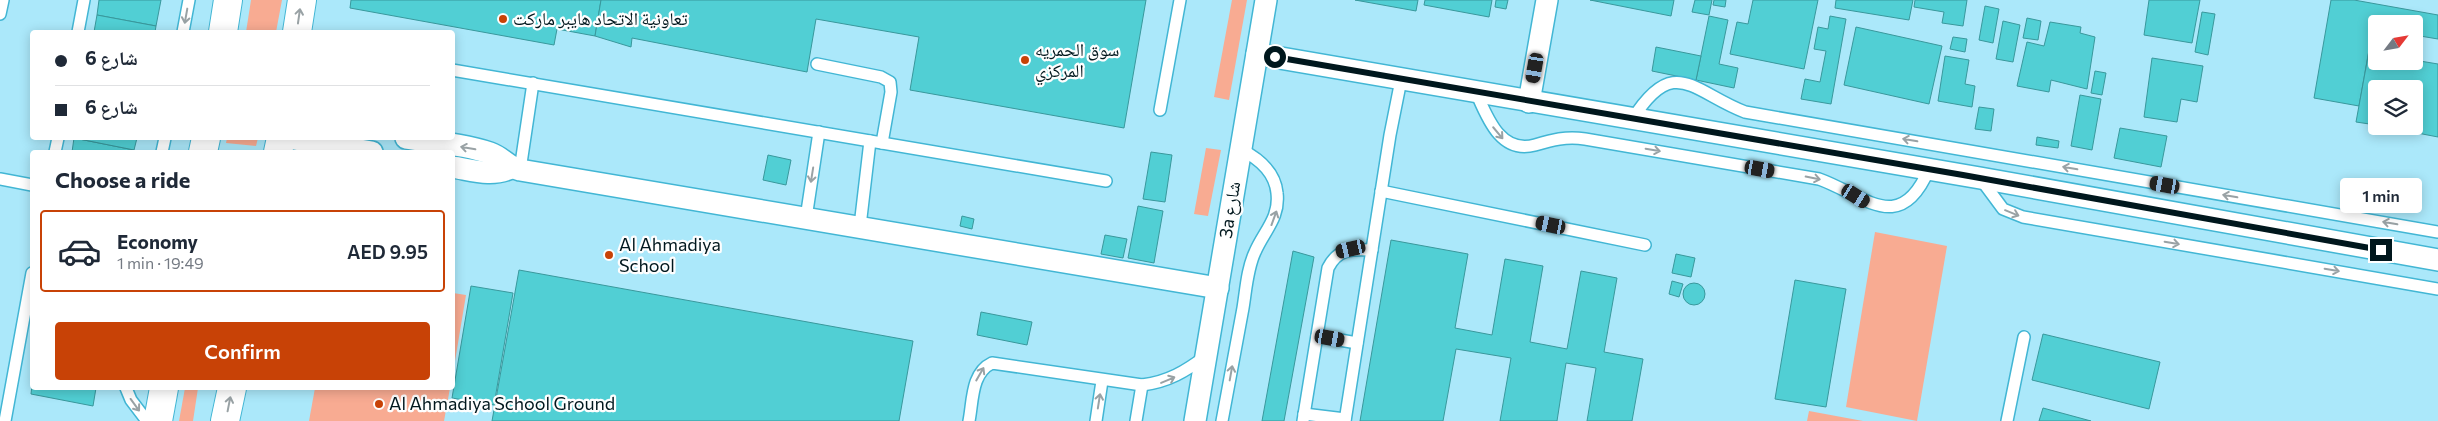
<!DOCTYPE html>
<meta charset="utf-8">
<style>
:root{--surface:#fff;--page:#f6f6f7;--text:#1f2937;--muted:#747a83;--line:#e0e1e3;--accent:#c84206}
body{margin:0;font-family:Commissioner,"Noto Naskh Arabic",sans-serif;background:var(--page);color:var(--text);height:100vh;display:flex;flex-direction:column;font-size:19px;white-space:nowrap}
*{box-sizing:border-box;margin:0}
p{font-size:16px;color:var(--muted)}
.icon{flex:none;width:28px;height:28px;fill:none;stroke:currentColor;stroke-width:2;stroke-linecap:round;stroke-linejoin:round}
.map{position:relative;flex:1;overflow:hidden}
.drawer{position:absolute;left:30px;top:150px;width:425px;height:240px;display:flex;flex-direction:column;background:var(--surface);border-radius:5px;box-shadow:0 2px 12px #0003}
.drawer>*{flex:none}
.top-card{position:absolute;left:30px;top:30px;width:425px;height:110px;border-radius:5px;box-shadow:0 2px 12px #0003;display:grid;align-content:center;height:110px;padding:0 25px;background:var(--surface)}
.needle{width:32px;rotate:59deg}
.buttons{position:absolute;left:2368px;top:15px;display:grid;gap:10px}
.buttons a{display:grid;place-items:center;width:55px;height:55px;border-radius:5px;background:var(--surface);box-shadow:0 2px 12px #0003;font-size:25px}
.end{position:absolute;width:22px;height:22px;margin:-11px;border:6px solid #00171d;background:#fff;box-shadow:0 0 0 2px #fff}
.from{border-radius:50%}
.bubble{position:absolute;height:35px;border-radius:5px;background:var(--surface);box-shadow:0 2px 12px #0003;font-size:16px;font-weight:600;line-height:35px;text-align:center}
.car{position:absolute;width:15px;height:30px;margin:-15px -8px;border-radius:6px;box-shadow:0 0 4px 1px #0007;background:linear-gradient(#222 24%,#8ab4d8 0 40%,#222 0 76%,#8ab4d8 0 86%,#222 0)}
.top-card b{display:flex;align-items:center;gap:18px;height:48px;font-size:19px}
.top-card b+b{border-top:1px solid var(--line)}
.top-card i{width:12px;height:12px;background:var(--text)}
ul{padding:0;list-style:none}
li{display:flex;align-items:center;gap:15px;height:82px;margin:0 10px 8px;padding:0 15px;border:2px solid var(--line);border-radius:5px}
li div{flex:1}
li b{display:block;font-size:19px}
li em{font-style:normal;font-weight:600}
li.active{border-color:var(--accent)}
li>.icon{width:45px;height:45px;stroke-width:1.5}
h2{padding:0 25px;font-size:22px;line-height:60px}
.cta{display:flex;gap:10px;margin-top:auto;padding:10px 25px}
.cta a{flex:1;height:58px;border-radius:5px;background:var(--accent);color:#fff;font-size:20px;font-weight:600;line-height:58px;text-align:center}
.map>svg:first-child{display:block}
</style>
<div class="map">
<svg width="2438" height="421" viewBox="0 0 2438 421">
<rect width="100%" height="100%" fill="#abe8fa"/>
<g fill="#f8ab92">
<polygon points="251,0 282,0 276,32 246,32"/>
<polygon points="1232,0 1247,0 1229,100 1214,97"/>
<polygon points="227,138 258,138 256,146 226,143"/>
<polygon points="1206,148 1221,150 1208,216 1194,214"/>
<polygon points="1875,232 1947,246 1917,421 1846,407"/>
<polygon points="453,293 466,295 453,373 452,293"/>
<polygon points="185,388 198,388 193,421 179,421"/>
<polygon points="315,388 450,388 444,421 309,421"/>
<polygon points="1809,411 1863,421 1807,421"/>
</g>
<g fill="#51cfd4" stroke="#39989c">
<polygon points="99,0 161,0 156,26 97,15"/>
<polygon points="351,0 601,0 595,36 557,29 554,45 350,8"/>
<polygon points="601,0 1146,0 1124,128 910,90 919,37 816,19 807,72 632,38 631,47 595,36"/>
<polygon points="1355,0 1418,0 1416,11"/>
<polygon points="1425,0 1492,0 1489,17 1424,5"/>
<polygon points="1496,0 1508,0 1506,9 1495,7"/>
<polygon points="1590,0 1674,0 1671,16"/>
<polygon points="1695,0 1712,0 1709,15 1692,12"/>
<polygon points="1714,0 1726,0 1725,7 1713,5"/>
<polygon points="1753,0 1818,0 1804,69 1730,54 1737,22 1748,24"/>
<polygon points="1836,0 1913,0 1909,20 1835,8"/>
<polygon points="1915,0 1967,0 1963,26 1942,23 1944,12 1914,7"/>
<polygon points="2149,0 2200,0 2192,43 2144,35"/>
<polygon points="2331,0 2354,0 2438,15 2438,39 2414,35 2414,24 2376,24 2376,28 2373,27 2359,106 2314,98"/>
<polygon points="1985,6 1999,9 1993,43 1979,40"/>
<polygon points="2202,12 2215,14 2208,55 2195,52"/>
<polygon points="97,15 156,26 155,32 94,32"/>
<polygon points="1709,16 1728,20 1719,64 1738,68 1734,88 1696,80"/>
<polygon points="1830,16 1846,19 1831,104 1801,99 1805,79 1820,82 1826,51 1814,49 1818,27 1828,29"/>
<polygon points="2027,18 2041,21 2038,40 2023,38"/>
<polygon points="2003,21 2020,25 2013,62 1996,59"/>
<polygon points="2050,22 2081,27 2080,33 2095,37 2087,89 2051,80 2049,92 2017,86 2027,42 2044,46"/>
<polygon points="1856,27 1942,46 1929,104 1844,85"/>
<polygon points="1953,37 1967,39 1965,52 1950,49"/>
<polygon points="1656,47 1701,56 1696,80 1652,71"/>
<polygon points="2369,51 2376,53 2376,61 2414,60 2438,64 2438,137 2381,126 2414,126 2414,89 2376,89 2376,125 2356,122"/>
<polygon points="1945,56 1969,60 1965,84 1975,86 1972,107 1938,101"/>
<polygon points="2152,58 2203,66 2197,102 2181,99 2177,122 2144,117"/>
<polygon points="2095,71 2106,73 2102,95 2091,93"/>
<polygon points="2080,95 2101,99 2092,150 2071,146"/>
<polygon points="1979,107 1994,109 1991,131 1975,129"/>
<polygon points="2120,128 2167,136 2161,167 2114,158"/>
<polygon points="2037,137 2059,141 2058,148 2036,145"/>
<polygon points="74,138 134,150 134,152 72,152"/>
<polygon points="74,138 137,138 134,150"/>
<polygon points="1151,152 1172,155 1165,202 1143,199"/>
<polygon points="768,155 791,160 786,185 763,180"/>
<polygon points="1138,206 1163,211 1154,263 1128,258"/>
<polygon points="962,216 974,219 972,229 960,226"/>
<polygon points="1105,235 1127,239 1123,258 1101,254"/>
<polygon points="1391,240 1468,254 1455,328 1492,335 1505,259 1543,266 1530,342 1567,349 1581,271 1617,278 1604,352 1643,359 1632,421 1587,421 1596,368 1566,363 1557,421 1500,421 1511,358 1456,349 1443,421 1360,421"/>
<polygon points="1293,251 1314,257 1284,421 1262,421"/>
<polygon points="1676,254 1695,258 1691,277 1672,273"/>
<polygon points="519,270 913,341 899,421 492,421"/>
<polygon points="1795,280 1846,289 1826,407 1775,399"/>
<polygon points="1672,281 1683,284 1679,297 1669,294"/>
<circle cx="1694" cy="294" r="11"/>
<polygon points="471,286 513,293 494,405 452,398"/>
<polygon points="981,312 1032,322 1027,345 977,335"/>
<polygon points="2043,334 2160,362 2149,409 2032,380"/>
<polygon points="32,385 32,388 96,388 93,406 31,394"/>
<polygon points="2043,408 2091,421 2039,421"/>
</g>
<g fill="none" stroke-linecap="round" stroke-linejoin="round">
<g stroke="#42b6d4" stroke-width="14">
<g id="service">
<polyline points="0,14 3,0"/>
<polyline points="78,32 84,0"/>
<polyline points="183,32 189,0"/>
<polyline points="817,64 881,77 890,82 891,92 882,143"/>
<polyline points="452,70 1106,181"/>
<path d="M1475,90C1486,114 1499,155 1535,145C1552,140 1566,136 1585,139L1819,179C1864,195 1900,237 1929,169"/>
<polyline points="1160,110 1180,0"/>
<path d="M1632,120C1674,53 1693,92 1745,112L2438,232"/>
<polyline points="55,152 58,138"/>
<polyline points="162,152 165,138"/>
<polyline points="520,170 533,83"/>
<polyline points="1980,178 2003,209 2023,217 2438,289"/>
<polyline points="0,179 32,185"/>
<polyline points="1381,191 1645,245"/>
<polyline points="806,218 819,132"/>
<polyline points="860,226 870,141"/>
<polyline points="1317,336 1357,343"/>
<polyline points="126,388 131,400 147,421"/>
<polyline points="1304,414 1345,419"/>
<polyline points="5,421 32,273"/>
<path d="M969,421C973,401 971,373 992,363L1142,385C1168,382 1186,371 1206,356"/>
<polyline points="1096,421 1102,381"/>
<polyline points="1136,421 1142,385"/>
<path d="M1222,421C1229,383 1236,346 1243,308C1246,290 1247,269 1255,252C1264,231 1280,218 1277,193C1275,171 1258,158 1240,149"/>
<path d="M1303,421L1328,268C1338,248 1352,249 1372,250"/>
<polyline points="1345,421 1390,135 1401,80"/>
<polyline points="2007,421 2024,337"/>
</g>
</g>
<g stroke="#42b6d4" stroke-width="24">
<g id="minor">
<polyline points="1257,54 1980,178 2438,260"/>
<polyline points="1529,102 1547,0"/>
<polyline points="288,138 372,152"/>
<path d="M406,138C433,142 464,144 490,153C502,157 508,167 520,170L1218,288"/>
<path d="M452,167C472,170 492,177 511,168"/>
<polyline points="1195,421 1266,0"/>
</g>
</g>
<g stroke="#42b6d4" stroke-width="30">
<g id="secondary">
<polyline points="223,32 228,0"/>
<polyline points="297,32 302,0"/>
<polyline points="203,152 206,138"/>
<polyline points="278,152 281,138"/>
<polyline points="158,421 164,388"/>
<polyline points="225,421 232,388"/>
</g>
</g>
<use href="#service" stroke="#fff" stroke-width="11"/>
<use href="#minor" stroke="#fff" stroke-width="21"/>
<use href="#secondary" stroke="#fff" stroke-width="28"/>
</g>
<defs><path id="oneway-shaft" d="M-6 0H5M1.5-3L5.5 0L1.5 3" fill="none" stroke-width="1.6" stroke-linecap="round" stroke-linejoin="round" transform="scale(1.25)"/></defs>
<g stroke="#99a2a5">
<use href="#oneway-shaft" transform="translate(186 16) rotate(100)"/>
<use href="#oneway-shaft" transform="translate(299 16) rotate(-82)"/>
<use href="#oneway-shaft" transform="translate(1498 133) rotate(50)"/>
<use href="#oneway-shaft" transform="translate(1910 140) rotate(-170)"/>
<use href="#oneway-shaft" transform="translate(468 148) rotate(-170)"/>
<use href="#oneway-shaft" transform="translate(1653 150) rotate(10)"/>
<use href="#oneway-shaft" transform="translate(2070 168) rotate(-170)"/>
<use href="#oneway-shaft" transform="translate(812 175) rotate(99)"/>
<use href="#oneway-shaft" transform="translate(1813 178) rotate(11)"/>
<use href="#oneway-shaft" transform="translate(2230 196) rotate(-170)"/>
<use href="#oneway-shaft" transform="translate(2012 213) rotate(22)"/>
<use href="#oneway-shaft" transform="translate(1274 218) rotate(-70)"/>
<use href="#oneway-shaft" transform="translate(2390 223) rotate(-170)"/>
<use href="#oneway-shaft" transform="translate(2172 243) rotate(10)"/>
<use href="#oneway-shaft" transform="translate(2332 270) rotate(10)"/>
<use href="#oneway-shaft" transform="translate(1231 373) rotate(-80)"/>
<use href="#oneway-shaft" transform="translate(980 374) rotate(-60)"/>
<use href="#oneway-shaft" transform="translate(1168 380) rotate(-23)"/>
<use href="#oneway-shaft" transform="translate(1099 401) rotate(-81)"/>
<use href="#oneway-shaft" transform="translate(229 404) rotate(-79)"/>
<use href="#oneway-shaft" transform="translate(135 405) rotate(54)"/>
</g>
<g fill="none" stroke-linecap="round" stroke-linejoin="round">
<polyline stroke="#00171d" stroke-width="6" points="1275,57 1963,175 2381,250"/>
</g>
<g fill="#c84206" stroke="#fefefe" stroke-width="2">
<circle cx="503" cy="19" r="5"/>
<circle cx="1025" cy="60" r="5"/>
<circle cx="609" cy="255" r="5"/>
<circle cx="379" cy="404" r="5"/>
</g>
<g text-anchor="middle" stroke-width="4.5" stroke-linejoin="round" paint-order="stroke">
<g font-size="18" fill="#00171d" stroke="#fefefe" text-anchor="start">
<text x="513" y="25">تعاونية الاتحاد هايبر ماركت</text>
<text x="1035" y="56">سوق الحمريه<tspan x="1035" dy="21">المركزي</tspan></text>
<text x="619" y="251">Al Ahmadiya<tspan x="619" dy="21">School</tspan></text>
<text x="389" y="410">Al Ahmadiya School Ground</text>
</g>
<g font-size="18" fill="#00171d" stroke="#fefefe">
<text transform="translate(1230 210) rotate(-81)" y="6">3a شارع</text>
</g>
</g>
</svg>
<div class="buttons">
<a><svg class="needle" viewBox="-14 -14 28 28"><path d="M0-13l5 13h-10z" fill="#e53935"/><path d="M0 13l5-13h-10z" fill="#747a83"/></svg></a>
<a><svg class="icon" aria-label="layers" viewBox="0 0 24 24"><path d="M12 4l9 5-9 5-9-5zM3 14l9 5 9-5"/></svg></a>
</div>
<i class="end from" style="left:1275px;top:57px"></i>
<i class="end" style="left:2381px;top:250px"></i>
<div class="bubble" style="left:2340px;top:178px;width:82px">1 min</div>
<i class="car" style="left:1535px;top:68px;rotate:190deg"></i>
<i class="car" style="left:1760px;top:169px;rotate:100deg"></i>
<i class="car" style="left:2165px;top:185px;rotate:280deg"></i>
<i class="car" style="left:1856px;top:196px;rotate:122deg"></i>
<i class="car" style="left:1551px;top:225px;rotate:282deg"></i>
<i class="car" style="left:1351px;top:249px;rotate:257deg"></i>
<i class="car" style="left:1330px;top:338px;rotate:100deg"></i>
<div class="top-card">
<b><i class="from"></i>شارع 6</b>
<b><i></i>شارع 6</b>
</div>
<section class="drawer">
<h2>Choose a ride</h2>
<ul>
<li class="active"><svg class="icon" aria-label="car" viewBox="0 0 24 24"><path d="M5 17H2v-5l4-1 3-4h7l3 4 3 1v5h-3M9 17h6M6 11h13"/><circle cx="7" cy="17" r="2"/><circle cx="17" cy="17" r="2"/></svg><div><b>Economy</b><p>1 min · 19:49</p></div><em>AED 9.95</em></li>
</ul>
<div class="cta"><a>Confirm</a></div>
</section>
</div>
